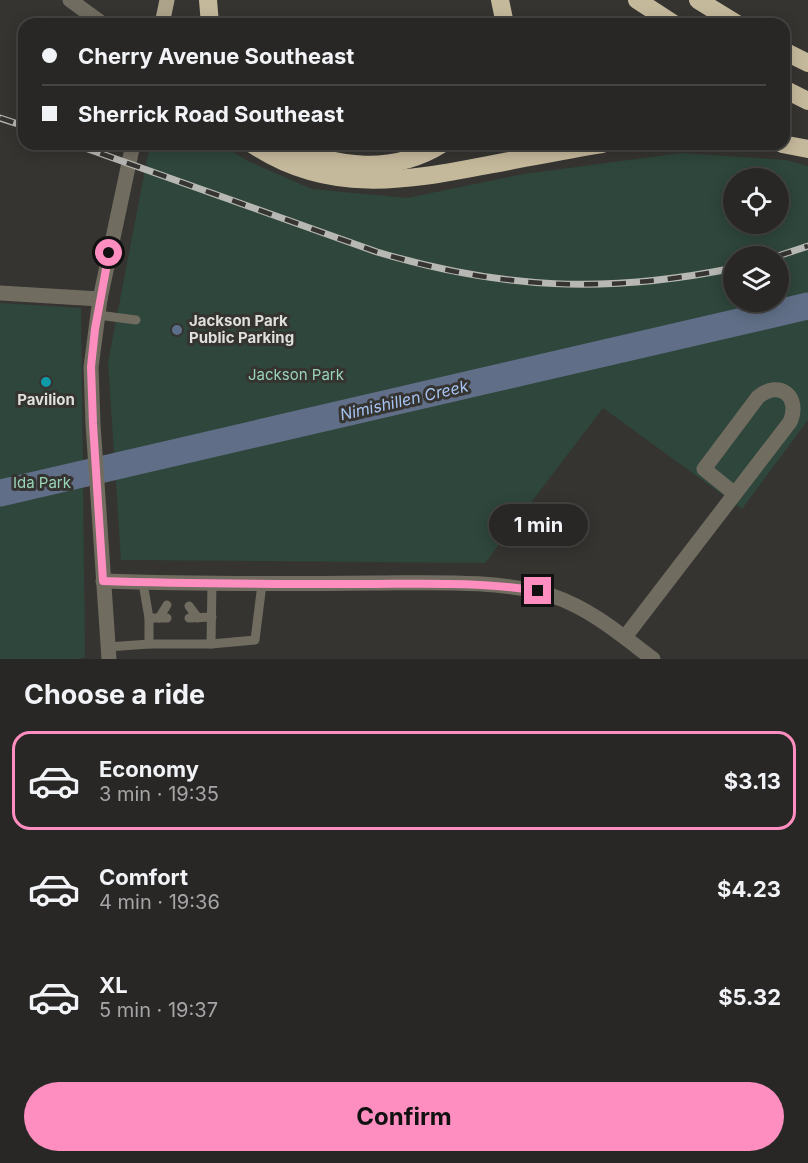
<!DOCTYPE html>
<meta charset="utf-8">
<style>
:root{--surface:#282725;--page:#302f2d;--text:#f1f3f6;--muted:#a5a5a7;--line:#444442;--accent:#fd8ebf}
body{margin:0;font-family:Inter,sans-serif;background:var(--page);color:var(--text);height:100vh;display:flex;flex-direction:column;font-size:22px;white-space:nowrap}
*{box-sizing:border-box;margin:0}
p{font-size:20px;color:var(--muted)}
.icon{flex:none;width:33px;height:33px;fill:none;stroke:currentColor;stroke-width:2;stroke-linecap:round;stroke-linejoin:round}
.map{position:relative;height:659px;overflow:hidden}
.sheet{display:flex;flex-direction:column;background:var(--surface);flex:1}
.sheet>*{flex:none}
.hud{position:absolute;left:18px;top:18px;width:772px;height:132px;border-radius:18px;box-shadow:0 3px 15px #0003,0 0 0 2px var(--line);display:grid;align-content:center;height:132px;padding:0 24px;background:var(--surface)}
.fabs{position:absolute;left:723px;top:168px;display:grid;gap:12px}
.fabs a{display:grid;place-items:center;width:66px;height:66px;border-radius:50%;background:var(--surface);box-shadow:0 3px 15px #0003,0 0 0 2px var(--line);font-size:30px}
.end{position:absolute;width:27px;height:27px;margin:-14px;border:8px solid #fd8ebf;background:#111;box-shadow:0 0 0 3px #111}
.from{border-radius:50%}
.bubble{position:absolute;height:42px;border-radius:21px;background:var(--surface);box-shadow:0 3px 15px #0003,0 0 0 2px var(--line);font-size:20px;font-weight:700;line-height:42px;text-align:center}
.hud b{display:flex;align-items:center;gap:21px;height:57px;font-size:22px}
.hud b+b{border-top:2px solid var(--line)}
.hud i{width:15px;height:15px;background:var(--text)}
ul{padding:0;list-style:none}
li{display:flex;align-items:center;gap:18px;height:99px;margin:0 12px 9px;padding:0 12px;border:3px solid transparent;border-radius:18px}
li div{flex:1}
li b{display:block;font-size:22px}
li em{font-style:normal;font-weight:700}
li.on{border-color:var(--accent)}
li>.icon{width:54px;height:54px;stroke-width:1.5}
h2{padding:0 24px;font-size:27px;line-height:72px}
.primary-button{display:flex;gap:12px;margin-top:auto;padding:12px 24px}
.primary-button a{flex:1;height:69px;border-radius:36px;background:var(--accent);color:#111;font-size:24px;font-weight:700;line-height:69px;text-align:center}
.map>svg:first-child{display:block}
</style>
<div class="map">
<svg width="808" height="659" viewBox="0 0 808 659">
<rect width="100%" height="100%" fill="#353431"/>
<g fill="#2e463b" fill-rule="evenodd">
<path d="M150,144H220L248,161L312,189L407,198L524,174L681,153L786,160L808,166V420L742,509L603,408L485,563L121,560L108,362ZM734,178H778V224H734ZM734,256H778V302H734Z"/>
<polygon points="0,303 81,308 85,657 79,659 0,659"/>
</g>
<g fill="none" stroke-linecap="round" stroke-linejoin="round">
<polyline stroke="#606f87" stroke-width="27" points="0,493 808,306"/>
<g stroke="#716c60" stroke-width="9">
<polyline points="98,315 136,320"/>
<polyline points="143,583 149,618 149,644"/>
<polyline points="189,606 198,618"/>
<polyline points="149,618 167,618"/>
<polyline points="159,618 167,605"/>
<polyline points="189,618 212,617"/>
<polyline points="211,644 255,640 262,584"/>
<polyline points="108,647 149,644 211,644 212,584"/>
</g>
<g stroke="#716c60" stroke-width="15">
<polyline points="0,293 100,299"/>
<path d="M625,637L790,422C801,397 780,379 758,397L704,469L735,494"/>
</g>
<g stroke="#716c60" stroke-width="15">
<polyline points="70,0 103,24"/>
<path d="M103,581C193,584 282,584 372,583C426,583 502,579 553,596C591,609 621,635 653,659"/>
<polyline points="109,659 93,424 91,367 100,299 133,144"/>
</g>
<polyline stroke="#ada38b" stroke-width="15" points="162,24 167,0"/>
<g stroke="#c5b99c" stroke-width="18">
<polyline points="208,0 210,24"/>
<polyline points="500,0 505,24"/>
<polyline points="637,0 674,24"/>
<polyline points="698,0 737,24"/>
<polyline points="784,51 808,63"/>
<polyline points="784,89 808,101"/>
<path d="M252,144C327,195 406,181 488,165C526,158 564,150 602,144"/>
<path d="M287,144C335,169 395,174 442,144"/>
<polyline points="782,144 808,149"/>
</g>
<g stroke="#b7b7b4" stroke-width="7">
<g id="rail">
<polyline points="0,118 24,126"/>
<path d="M74,144L377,252C501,289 606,294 734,268"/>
<polyline points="778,256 808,246"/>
</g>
</g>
<use href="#rail" stroke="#353431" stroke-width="4.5" stroke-dasharray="14" stroke-linecap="butt"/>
</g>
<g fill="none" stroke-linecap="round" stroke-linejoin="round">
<path stroke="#fd8ebf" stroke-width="8" d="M109,253L95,329L91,367L93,424L103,581C189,584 274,584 360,584C419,584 480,581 538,591"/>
</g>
<circle fill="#5c6f8a" stroke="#353431" stroke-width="2" cx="177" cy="330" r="6"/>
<circle fill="#0f9aa8" stroke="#353431" stroke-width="2" cx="46" cy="382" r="6"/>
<g text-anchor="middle" stroke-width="6" stroke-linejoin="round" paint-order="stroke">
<g font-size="15" font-weight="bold" fill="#dfdfdd" stroke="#353431" text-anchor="start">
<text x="189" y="326">Jackson Park<tspan x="189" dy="17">Public Parking</tspan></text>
<text x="46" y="405" text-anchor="middle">Pavilion</text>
</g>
<g font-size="15" fill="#99d4b8" stroke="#353431">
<text x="296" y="380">Jackson Park</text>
<text x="42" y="488">Ida Park</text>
</g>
<g font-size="16" font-style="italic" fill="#a6c3f1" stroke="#353431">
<text transform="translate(404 400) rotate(-13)" y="6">Nimishillen Creek</text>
</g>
</g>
</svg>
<div class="fabs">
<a><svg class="icon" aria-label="locate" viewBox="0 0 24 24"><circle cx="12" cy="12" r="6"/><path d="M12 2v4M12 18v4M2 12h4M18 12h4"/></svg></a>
<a><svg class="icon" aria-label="layers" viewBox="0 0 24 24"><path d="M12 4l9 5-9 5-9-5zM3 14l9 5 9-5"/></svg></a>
</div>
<i class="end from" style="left:109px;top:253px"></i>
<i class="end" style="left:538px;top:591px"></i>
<div class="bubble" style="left:489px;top:504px;width:99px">1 min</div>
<div class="hud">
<b><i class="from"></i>Cherry Avenue Southeast</b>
<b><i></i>Sherrick Road Southeast</b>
</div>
</div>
<section class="sheet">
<h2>Choose a ride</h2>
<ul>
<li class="on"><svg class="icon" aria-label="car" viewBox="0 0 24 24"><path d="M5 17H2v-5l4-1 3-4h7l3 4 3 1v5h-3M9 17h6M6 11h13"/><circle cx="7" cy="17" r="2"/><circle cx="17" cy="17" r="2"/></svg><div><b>Economy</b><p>3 min · 19:35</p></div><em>$3.13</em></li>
<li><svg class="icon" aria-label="car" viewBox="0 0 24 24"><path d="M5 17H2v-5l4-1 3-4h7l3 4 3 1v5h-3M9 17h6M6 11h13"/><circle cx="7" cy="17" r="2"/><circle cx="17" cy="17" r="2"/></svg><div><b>Comfort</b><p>4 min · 19:36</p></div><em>$4.23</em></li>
<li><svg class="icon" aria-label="car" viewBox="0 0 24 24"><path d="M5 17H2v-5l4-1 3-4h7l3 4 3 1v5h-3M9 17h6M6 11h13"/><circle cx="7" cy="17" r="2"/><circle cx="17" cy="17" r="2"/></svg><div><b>XL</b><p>5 min · 19:37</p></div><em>$5.32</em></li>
</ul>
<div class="primary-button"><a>Confirm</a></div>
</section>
